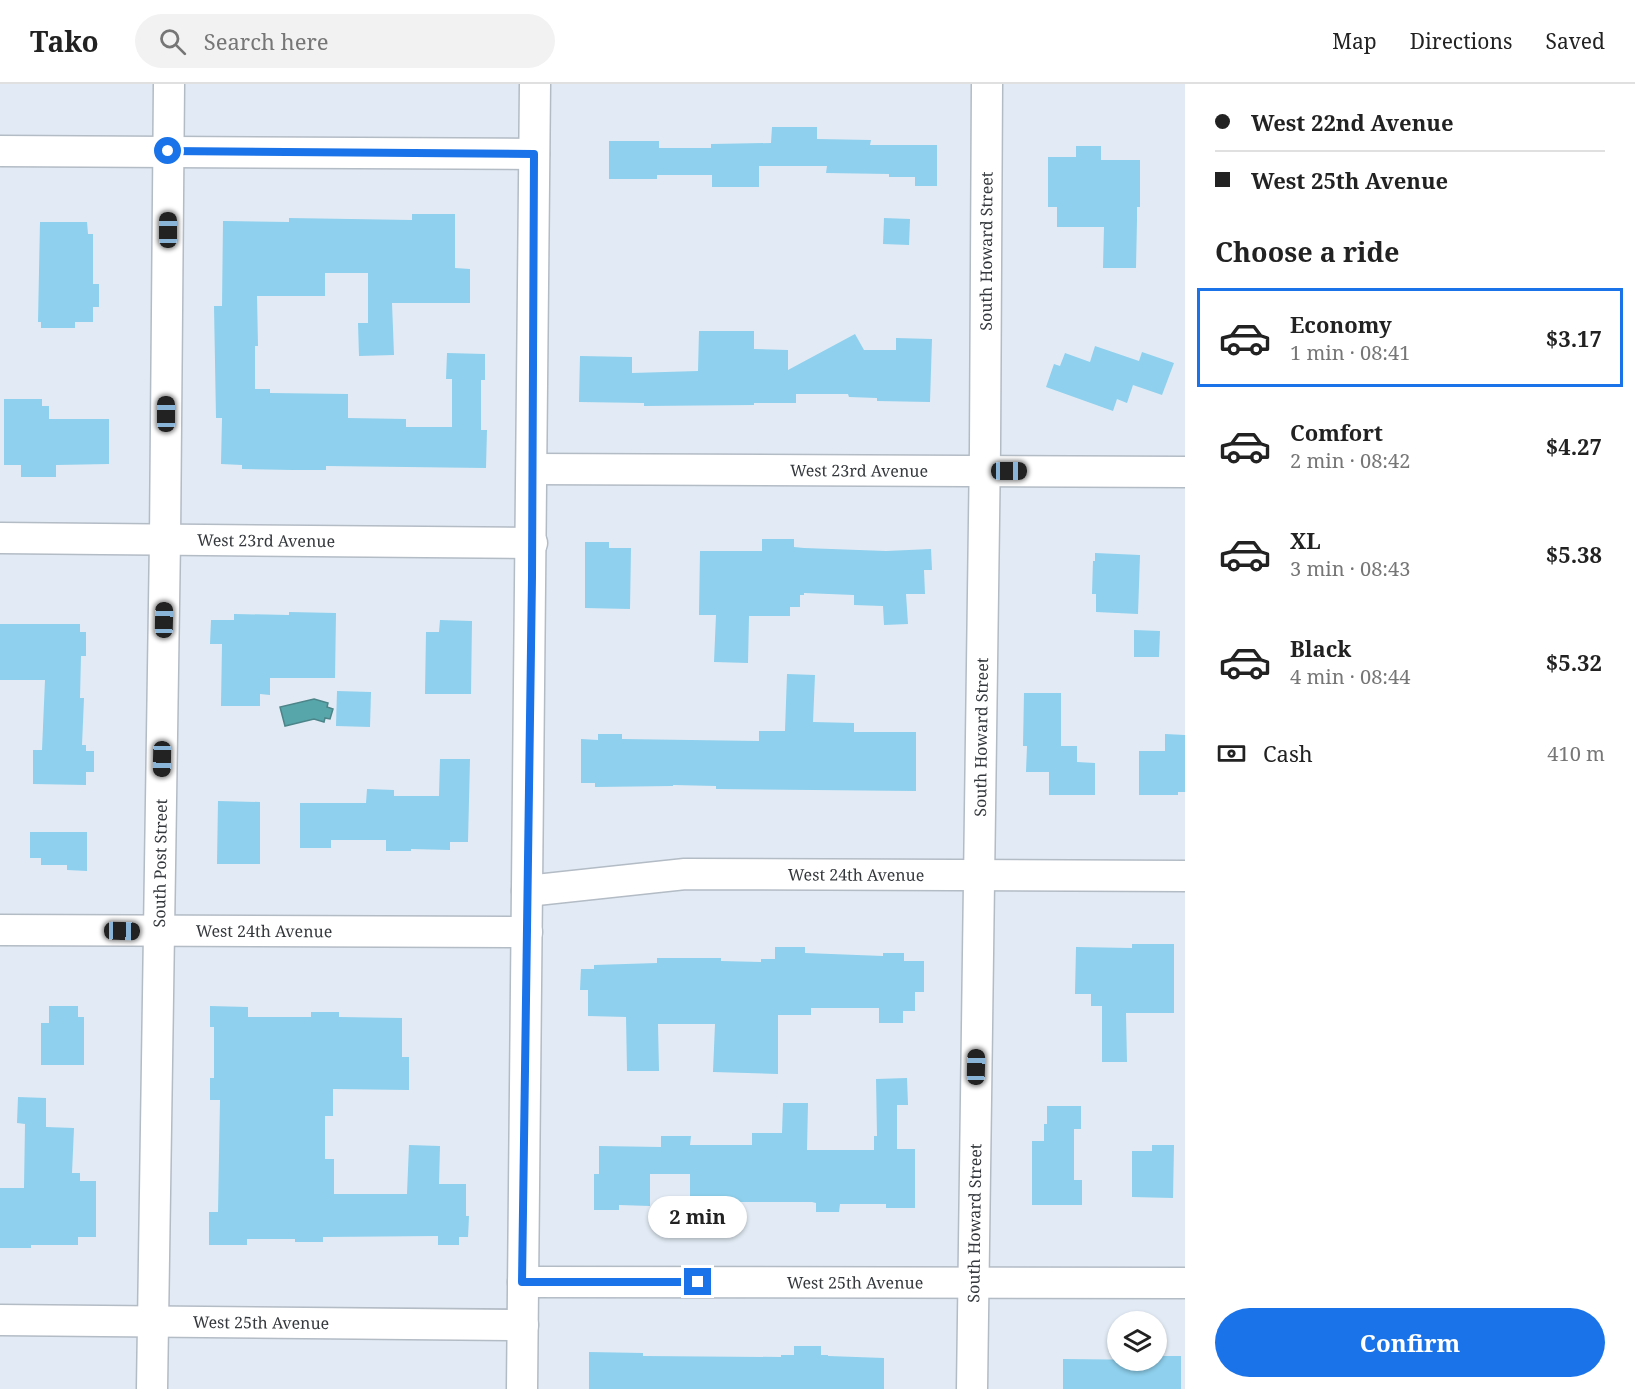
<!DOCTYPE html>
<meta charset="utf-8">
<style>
:root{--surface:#fff;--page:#f2f2f2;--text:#222;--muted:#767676;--line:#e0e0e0;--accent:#1a73e8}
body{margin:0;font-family:"Noto Serif",serif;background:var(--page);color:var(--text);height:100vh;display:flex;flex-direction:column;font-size:22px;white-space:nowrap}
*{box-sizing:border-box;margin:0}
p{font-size:20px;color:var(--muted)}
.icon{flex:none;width:33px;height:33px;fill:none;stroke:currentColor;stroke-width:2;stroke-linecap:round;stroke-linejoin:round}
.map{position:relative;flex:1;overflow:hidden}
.details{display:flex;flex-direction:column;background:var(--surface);width:450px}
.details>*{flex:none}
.guide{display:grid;align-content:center;height:132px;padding:0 30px;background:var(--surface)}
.fabs{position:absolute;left:1107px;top:1227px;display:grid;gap:12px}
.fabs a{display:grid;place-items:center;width:60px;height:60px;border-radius:50%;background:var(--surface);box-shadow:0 2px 4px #0004;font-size:30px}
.end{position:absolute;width:27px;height:27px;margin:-14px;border:8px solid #1a73e8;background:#fff;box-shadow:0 0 0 3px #fff}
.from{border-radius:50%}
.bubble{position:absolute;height:42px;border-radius:21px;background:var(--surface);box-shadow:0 2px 4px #0004;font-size:20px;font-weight:700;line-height:42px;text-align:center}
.car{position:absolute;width:18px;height:36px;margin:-18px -9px;border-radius:8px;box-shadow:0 0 4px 2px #0007;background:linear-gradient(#222 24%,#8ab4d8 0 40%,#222 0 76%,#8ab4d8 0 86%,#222 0)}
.guide b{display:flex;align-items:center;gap:21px;height:57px;font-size:22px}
.guide b+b{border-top:2px solid var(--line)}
.guide i{width:15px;height:15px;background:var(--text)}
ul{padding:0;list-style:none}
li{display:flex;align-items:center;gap:18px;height:99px;margin:0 12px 9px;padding:0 18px;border:3px solid transparent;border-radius:0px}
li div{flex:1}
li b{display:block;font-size:22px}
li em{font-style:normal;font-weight:700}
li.on{border-color:var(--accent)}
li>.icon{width:54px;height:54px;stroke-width:1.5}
h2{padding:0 30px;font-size:27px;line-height:72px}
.pay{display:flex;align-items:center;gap:15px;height:66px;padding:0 30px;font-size:22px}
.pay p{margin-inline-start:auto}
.action{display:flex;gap:12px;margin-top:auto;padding:12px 30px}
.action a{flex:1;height:69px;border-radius:36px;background:var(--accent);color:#fff;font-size:24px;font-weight:700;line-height:69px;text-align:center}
header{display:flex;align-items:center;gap:36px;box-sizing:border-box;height:84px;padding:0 30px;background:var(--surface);border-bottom:2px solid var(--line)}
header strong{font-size:28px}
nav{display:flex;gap:33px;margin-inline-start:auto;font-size:21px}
.search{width:420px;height:54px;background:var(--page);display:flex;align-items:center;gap:15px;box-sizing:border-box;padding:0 21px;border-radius:33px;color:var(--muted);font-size:22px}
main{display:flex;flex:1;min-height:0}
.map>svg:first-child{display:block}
</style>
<header>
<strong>Tako</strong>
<div class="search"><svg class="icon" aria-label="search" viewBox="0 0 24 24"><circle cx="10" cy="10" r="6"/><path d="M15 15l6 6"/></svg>Search here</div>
<nav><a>Map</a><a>Directions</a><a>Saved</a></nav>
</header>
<main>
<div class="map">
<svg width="1185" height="1305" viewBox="0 0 1185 1305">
<rect width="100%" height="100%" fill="#e2ebf5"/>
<polygon fill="#57a6aa" stroke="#4c8589" stroke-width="1.5" points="314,615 328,619 327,623 333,625 330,635 325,634 324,638 314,635 285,642 280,623"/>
<g fill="#8ed0ed">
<polygon points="772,43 817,43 817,55 871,56 870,61 937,61 937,102 915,102 915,93 889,93 889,90 826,89 827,82 759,82 759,103 712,103 712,91 657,91 657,95 609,95 609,57 659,57 659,64 711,64 711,60 771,59"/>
<polygon points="1076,62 1101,62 1101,76 1140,76 1140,123 1137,123 1137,136 1136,184 1103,184 1104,143 1057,143 1057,123 1048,123 1048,73 1076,73"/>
<polygon points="412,130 455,130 455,184 470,185 470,219 392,219 394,271 359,272 358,239 368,239 368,189 325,189 325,212 257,212 258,262 255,262 255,305 270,305 270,309 348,310 348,334 406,335 406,343 452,343 452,295 446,295 447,269 485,270 485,296 481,296 481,346 487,346 486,384 326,382 326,386 293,386 242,385 242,381 221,380 222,334 216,334 214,222 222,222 223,137 289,138 289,134 412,136"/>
<polygon points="884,134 910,135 909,161 883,160"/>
<polygon points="40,138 87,138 88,150 93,150 93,200 99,200 99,223 93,223 93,238 75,238 75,244 41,244 41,238 38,238"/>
<polygon points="699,247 754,247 754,265 788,266 788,286 855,250 864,266 896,266 896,254 932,255 930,318 877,317 877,314 849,313 848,310 796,310 796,319 754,319 754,321 644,322 644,319 579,318 580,272 632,273 632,289 698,287"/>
<polygon points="1095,262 1139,277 1142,268 1174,279 1162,311 1133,301 1127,319 1117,315 1113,327 1046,303 1054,280 1060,282 1065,269 1090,278"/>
<polygon points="4,315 42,315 42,322 49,322 49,335 109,335 109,380 56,381 56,393 21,393 21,381 4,381"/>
<polygon points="762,455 794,455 794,463 804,464 886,467 931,465 932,486 924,486 925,510 906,510 908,540 884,541 883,522 854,521 854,511 804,509 804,511 800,511 800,523 790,523 790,532 749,532 748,579 714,578 716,531 699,531 700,467 762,467"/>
<polygon points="585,458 609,458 609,464 631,464 630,525 585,524"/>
<polygon points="1095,469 1140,471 1138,530 1096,528 1096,510 1092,510 1093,477 1095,477"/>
<polygon points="289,528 336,529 335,594 270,594 270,611 260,610 260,622 221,622 222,560 210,560 211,536 234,536 234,530 289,531"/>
<polygon points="440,536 472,537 471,610 425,610 426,548 439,548"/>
<polygon points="0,540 80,540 80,548 86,548 86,572 81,572 80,614 84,614 82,661 86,661 86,667 94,667 94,688 86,688 86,701 33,700 33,666 42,666 45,596 0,596"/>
<polygon points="1134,546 1160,547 1159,573 1134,573"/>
<polygon points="787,590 815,591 813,638 854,639 854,648 916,648 916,707 716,705 716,702 673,701 673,702 595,703 595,699 581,699 581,655 598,656 598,650 622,650 622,655 759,657 759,647 785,647"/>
<polygon points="337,607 371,608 370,643 336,642"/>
<polygon points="1024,609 1061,609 1061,662 1077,662 1077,678 1095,679 1095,711 1049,711 1049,688 1026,688 1027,662 1023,662"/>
<polygon points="1165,650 1185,651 1185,708 1178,708 1178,711 1139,711 1139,667 1165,667"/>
<polygon points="440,675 470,675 468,758 450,758 450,766 411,765 411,767 386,767 386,756 331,756 331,764 300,764 300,719 366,719 367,705 394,706 394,712 439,712"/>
<polygon points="218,717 260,718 260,780 217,780"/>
<polygon points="30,748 87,748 87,787 67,786 67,781 41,781 41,774 30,774"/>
<polygon points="1132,860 1174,860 1174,929 1126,929 1127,978 1102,978 1102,922 1091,922 1091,910 1075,910 1076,863 1132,864"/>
<polygon points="775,863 805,863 805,869 883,872 883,869 904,869 904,877 924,877 924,908 915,908 915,927 903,927 903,939 879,939 879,924 811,924 811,931 778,931 778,990 713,988 715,940 658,940 659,987 627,987 626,933 588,932 588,906 580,906 581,885 594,885 594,881 657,879 657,874 721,874 721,877 761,878 761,875 775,875"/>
<polygon points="49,922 78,922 78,933 84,933 84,981 41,981 41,939 49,939"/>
<polygon points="210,922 248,923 248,933 311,933 311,928 339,928 339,933 402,934 402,973 409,973 409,1006 333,1005 333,1032 325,1032 325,1075 334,1075 334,1110 407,1110 409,1061 440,1062 439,1100 466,1100 466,1132 469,1132 468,1153 459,1153 459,1161 438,1161 438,1152 323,1153 323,1158 295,1158 295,1155 247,1155 247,1161 209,1161 209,1128 218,1128 220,1016 210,1016 210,994 214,994 214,943 210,943"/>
<polygon points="907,994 908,1021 897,1021 897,1065 915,1065 915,1124 886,1124 886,1120 840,1120 839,1128 816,1128 816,1119 812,1118 728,1118 728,1123 705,1123 705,1116 690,1116 690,1090 650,1090 650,1122 619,1121 619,1126 594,1126 594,1090 599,1090 599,1062 661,1063 661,1052 691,1052 690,1061 752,1061 752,1049 782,1049 783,1019 808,1019 807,1066 874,1066 874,1052 877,1052 876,995"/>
<polygon points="18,1013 46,1014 46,1043 74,1044 72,1089 80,1089 80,1097 96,1097 96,1153 78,1153 78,1161 31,1161 31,1164 0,1164 0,1104 24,1104 25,1040 17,1039"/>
<polygon points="1047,1022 1081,1022 1081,1045 1074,1045 1074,1096 1082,1096 1082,1121 1032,1121 1032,1057 1044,1057 1044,1040 1047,1040"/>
<polygon points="1152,1061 1174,1061 1173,1114 1132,1113 1132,1067 1152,1067"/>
<polygon points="794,1262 821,1262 821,1271 828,1271 828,1272 884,1274 884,1305 589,1305 589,1268 643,1269 643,1272 781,1273 781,1271 794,1271"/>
<polygon points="1156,1272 1181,1272 1181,1305 1063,1305 1063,1275 1156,1276"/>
</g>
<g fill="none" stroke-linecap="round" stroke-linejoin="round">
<g stroke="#b3bbc5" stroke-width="33">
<g id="minor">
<polyline points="0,67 534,70"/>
<path id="s1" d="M532,385L1185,388"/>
<path id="s2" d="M0,454L532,459"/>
<path id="s3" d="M527,807L685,790L1185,792"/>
<path id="s4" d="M0,846L527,848"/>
<path id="s5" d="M523,1198L1185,1199"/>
<path id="s6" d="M0,1236L523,1241"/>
<path id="s7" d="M152,1305L165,455L169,0"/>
<polyline points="522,1305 535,0"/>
<path id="s8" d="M972,1305L985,364L987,0"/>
</g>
</g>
<use href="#minor" stroke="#fff" stroke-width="30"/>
</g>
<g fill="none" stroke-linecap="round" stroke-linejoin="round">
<polyline stroke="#1a73e8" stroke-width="8" points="168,67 534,70 532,493 522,1198 698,1198"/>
</g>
<g text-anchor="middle" stroke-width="5" stroke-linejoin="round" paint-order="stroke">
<g font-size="16" fill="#34383c" stroke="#fff">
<text dy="6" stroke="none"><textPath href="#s8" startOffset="1138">South Howard Street</textPath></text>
<text dy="6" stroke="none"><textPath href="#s1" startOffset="327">West 23rd Avenue</textPath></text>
<text dy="6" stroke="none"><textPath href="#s2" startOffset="266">West 23rd Avenue</textPath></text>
<text dy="6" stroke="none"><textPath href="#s8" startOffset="652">South Howard Street</textPath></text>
<text dy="6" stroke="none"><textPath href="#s7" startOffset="526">South Post Street</textPath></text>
<text dy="6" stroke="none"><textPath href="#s3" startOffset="330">West 24th Avenue</textPath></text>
<text dy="6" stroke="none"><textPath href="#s4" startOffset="264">West 24th Avenue</textPath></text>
<text dy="6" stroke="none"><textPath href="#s8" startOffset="166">South Howard Street</textPath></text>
<text dy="6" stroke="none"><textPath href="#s5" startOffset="332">West 25th Avenue</textPath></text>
<text dy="6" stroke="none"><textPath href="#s6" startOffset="261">West 25th Avenue</textPath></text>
</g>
</g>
</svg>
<div class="fabs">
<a><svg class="icon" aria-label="layers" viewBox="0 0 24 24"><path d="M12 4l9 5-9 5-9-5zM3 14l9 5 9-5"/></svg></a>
</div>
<i class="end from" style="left:168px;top:67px"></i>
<i class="end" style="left:698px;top:1198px"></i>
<div class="bubble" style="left:648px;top:1112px;width:99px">2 min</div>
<i class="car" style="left:168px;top:146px;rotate:0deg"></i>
<i class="car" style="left:166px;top:330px;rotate:0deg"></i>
<i class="car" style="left:1009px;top:387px;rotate:90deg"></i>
<i class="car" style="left:164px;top:536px;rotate:1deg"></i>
<i class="car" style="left:162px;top:675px;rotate:181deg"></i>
<i class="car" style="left:122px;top:847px;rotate:91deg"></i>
<i class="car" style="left:976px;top:983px;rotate:1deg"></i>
</div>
<section class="details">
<div class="guide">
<b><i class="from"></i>West 22nd Avenue</b>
<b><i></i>West 25th Avenue</b>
</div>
<h2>Choose a ride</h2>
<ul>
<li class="on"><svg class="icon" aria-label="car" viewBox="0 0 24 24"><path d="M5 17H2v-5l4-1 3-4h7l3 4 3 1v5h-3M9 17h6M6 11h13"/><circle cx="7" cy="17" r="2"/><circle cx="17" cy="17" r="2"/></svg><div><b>Economy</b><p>1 min · 08:41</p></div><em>$3.17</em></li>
<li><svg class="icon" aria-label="car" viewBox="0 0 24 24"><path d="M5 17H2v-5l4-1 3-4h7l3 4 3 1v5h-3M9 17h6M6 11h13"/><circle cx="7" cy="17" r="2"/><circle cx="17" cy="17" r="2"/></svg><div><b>Comfort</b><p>2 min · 08:42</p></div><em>$4.27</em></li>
<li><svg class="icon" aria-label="car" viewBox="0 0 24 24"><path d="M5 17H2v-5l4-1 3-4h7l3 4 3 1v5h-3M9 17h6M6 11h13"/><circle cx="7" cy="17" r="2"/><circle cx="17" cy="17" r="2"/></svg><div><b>XL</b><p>3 min · 08:43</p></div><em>$5.38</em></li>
<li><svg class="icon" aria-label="car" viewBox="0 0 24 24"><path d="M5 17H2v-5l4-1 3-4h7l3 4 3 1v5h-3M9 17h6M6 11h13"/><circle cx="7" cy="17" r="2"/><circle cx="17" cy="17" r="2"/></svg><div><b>Black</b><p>4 min · 08:44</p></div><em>$5.32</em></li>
</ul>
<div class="pay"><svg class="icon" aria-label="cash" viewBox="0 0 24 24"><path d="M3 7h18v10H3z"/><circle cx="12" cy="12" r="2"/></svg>Cash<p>410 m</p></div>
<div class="action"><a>Confirm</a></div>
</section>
</main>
